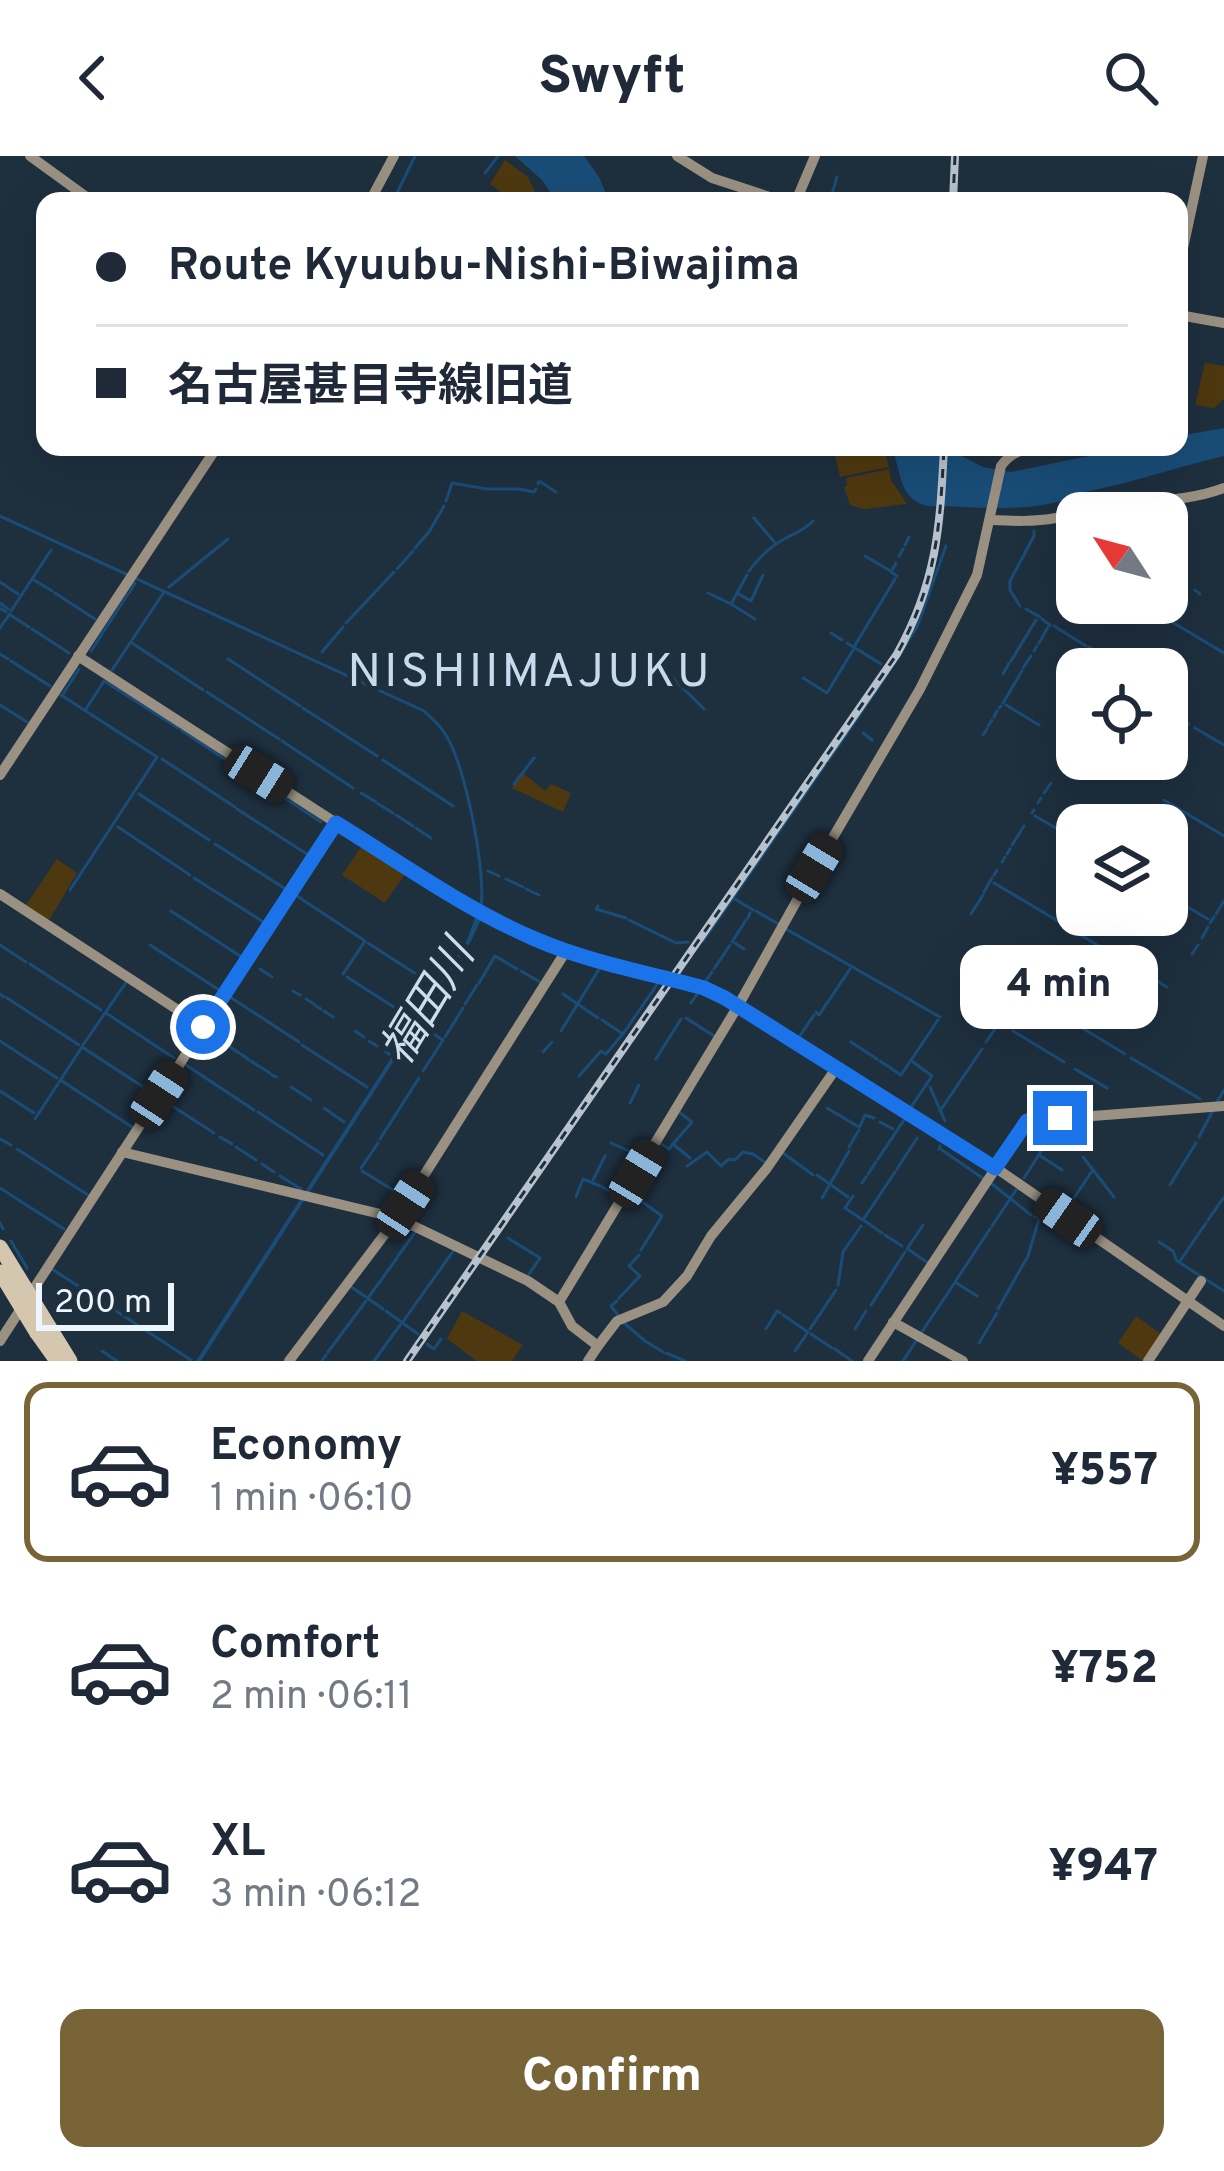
<!DOCTYPE html>
<meta charset="utf-8">
<style>
:root{--surface:#fff;--page:#f6f6f7;--text:#1f2937;--muted:#747a83;--line:#e0e1e3;--accent:#796437}
body{margin:0;font-family:Overpass,"Noto Sans JP",sans-serif;background:var(--page);color:var(--text);height:100vh;display:flex;flex-direction:column;font-size:45px;white-space:nowrap}
*{box-sizing:border-box;margin:0}
p{font-size:39px;color:var(--muted)}
.icon{flex:none;width:66px;height:66px;fill:none;stroke:currentColor;stroke-width:2;stroke-linecap:round;stroke-linejoin:round}
.map{position:relative;height:1205px;overflow:hidden}
.side{display:flex;flex-direction:column;background:var(--surface);flex:1}
.side>*{flex:none}
.top-card{position:absolute;left:36px;top:36px;width:1152px;height:264px;border-radius:24px;box-shadow:0 12px 48px #0002;display:grid;align-content:center;height:264px;padding:0 60px;background:var(--surface)}
.needle{width:78px;rotate:306deg}
.buttons{position:absolute;left:1056px;top:336px;display:grid;gap:24px}
.buttons a{display:grid;place-items:center;width:132px;height:132px;border-radius:24px;background:var(--surface);box-shadow:0 12px 48px #0002;font-size:60px}
.scale{position:absolute;left:36px;bottom:30px;width:138px;box-sizing:border-box;padding-left:12px;border:6px solid #edf5fe;border-top:0;font-size:33px;line-height:42px;white-space:nowrap;color:#edf5fe;-webkit-text-stroke:9px #1e2f3e;paint-order:stroke}
.end{position:absolute;width:54px;height:54px;margin:-27px;border:15px solid #1a73e8;background:#fff;box-shadow:0 0 0 6px #fff}
.from{border-radius:50%}
.bubble{position:absolute;height:84px;border-radius:24px;background:var(--surface);box-shadow:0 12px 48px #0002;font-size:39px;font-weight:800;line-height:84px;text-align:center}
.car{position:absolute;width:36px;height:72px;margin:-36px -18px;border-radius:15px;box-shadow:0 0 9px 3px #0007;background:linear-gradient(#222 24%,#8ab4d8 0 40%,#222 0 76%,#8ab4d8 0 86%,#222 0)}
.top-card b{display:flex;align-items:center;gap:42px;height:114px;font-size:45px}
.top-card b+b{border-top:3px solid var(--line)}
.top-card i{width:30px;height:30px;background:var(--text)}
ul{padding:21px 0 0;list-style:none}
li{display:flex;align-items:center;gap:36px;height:180px;margin:0 24px 18px;padding:0 36px;border:6px solid transparent;border-radius:24px}
li div{flex:1}
li b{display:block;font-size:45px}
li em{font-style:normal;font-weight:800}
li.active{border-color:var(--accent)}
li>.icon{width:108px;height:108px;stroke-width:1.5}
.button{display:flex;gap:24px;margin-top:auto;padding:24px 60px}
.button a{flex:1;height:138px;border-radius:24px;background:var(--accent);color:#fff;font-size:48px;font-weight:800;line-height:138px;text-align:center}
header{display:flex;justify-content:space-between;align-items:center;height:156px;padding:0 60px;background:var(--surface);font-size:54px;font-weight:800}
.map>svg:first-child{display:block}
</style>
<header><svg class="icon" aria-label="back" viewBox="0 0 24 24"><path d="M15 5l-7 7 7 7"/></svg>Swyft<svg class="icon" aria-label="search" viewBox="0 0 24 24"><circle cx="10" cy="10" r="6"/><path d="M15 15l6 6"/></svg></header>
<div class="map">
<svg width="1224" height="1205" viewBox="0 0 1224 1205">
<rect width="100%" height="100%" fill="#1e2f3e"/>
<g fill="#4e380f">
<polygon points="505,4 528,21 537,40 531,45 514,45 490,28"/>
<polygon points="1205,207 1224,210 1224,243 1214,252 1195,249"/>
<polygon points="833,291 887,291 885,297 889,311 840,321"/>
<polygon points="889,313 891,324 907,348 864,353 850,349 844,331 847,330 846,322"/>
<polygon points="523,617 545,635 551,628 571,637 563,656 512,632"/>
<polygon points="361,691 405,718 385,747 342,719"/>
<polygon points="57,703 77,717 49,764 26,749"/>
<polygon points="462,1155 523,1189 512,1205 477,1205 447,1183"/>
<polygon points="1136,1160 1161,1178 1143,1205 1118,1187"/>
</g>
<g fill="#194d78">
<polygon points="515,0 584,0 599,21 609,45 556,45 542,24"/>
<path d="M1224,272V300C1177,311 1132,327 1084,336L1077,339L1078,344L1073,347L1070,342C1026,358 974,350 927,350C899,342 902,319 893,296V291H945L983,311L1011,316L1133,291H1179V280Z"/>
<polygon points="477,756 483,759 471,785 201,1205 196,1205 467,784"/>
</g>
<g fill="none" stroke-linecap="round" stroke-linejoin="round">
<g stroke="#194d78" stroke-width="3">
<polyline points="485,17 498,0"/>
<polyline points="397,37 415,0"/>
<polyline points="830,45 837,21"/>
<polyline points="455,291 458,292"/>
<polyline points="538,328 539,325 556,336"/>
<polyline points="446,345 452,327 487,333 519,333 534,336 536,333"/>
<path d="M0,360L424,555C431,562 439,568 444,576C465,607 486,713 481,751"/>
<polyline points="754,362 776,388"/>
<polyline points="905,389 909,381"/>
<polyline points="415,392 429,376 444,350"/>
<polyline points="865,400 889,414"/>
<polyline points="899,400 903,393"/>
<polyline points="896,407 891,416 897,420"/>
<polyline points="397,413 413,395"/>
<path d="M749,415C759,401 772,389 788,381C798,376 804,374 813,365"/>
<polyline points="747,419 731,448 755,463"/>
<polyline points="34,424 52,435"/>
<polyline points="0,426 18,438"/>
<polyline points="169,431 228,383"/>
<polyline points="1195,434 1200,438"/>
<polyline points="130,436 135,427"/>
<polyline points="55,437 95,463"/>
<polyline points="708,437 731,448"/>
<polyline points="737,437 751,445 763,419"/>
<polyline points="0,447 8,453"/>
<polyline points="1135,447 1152,457"/>
<polyline points="1020,450 1010,434 1010,425 1034,380 1034,375"/>
<polyline points="0,452 6,456"/>
<polyline points="1026,453 1040,461"/>
<polyline points="11,455 51,394"/>
<polyline points="1157,457 1224,497"/>
<polyline points="9,458 29,471"/>
<polyline points="1042,463 1050,469"/>
<polyline points="346,467 394,416"/>
<polyline points="1054,470 1086,490"/>
<polyline points="0,472 9,459"/>
<polyline points="32,473 69,497"/>
<polyline points="831,477 842,484"/>
<polyline points="132,487 203,534"/>
<polyline points="847,487 881,508"/>
<polyline points="1039,487 1048,471"/>
<polyline points="854,491 895,423"/>
<polyline points="1089,491 1105,501"/>
<polyline points="91,495 128,438"/>
<polyline points="1034,495 1037,490"/>
<polyline points="322,496 343,471"/>
<polyline points="0,498 8,503"/>
<polyline points="228,503 300,550"/>
<polyline points="654,503 704,553"/>
<polyline points="1108,503 1120,510"/>
<polyline points="1129,504 1135,493"/>
<polyline points="11,505 50,530"/>
<polyline points="1011,505 1036,464"/>
<polyline points="1023,512 1031,500"/>
<polyline points="890,513 917,471 946,390"/>
<polyline points="112,514 164,436"/>
<polyline points="1003,518 1009,507"/>
<polyline points="803,522 827,537 853,494"/>
<polyline points="207,536 279,583"/>
<polyline points="63,538 79,513"/>
<polyline points="61,539 157,601 70,734"/>
<polyline points="1003,547 1022,515"/>
<polyline points="0,549 27,566"/>
<polyline points="1006,549 1039,569"/>
<polyline points="303,552 377,600"/>
<polyline points="999,552 1001,550"/>
<polyline points="86,553 104,525 178,572"/>
<polyline points="1167,555 1189,568"/>
<polyline points="994,561 997,555"/>
<polyline points="988,570 992,564"/>
<polyline points="1195,572 1224,589"/>
<polyline points="181,574 253,622"/>
<polyline points="863,577 872,584"/>
<polyline points="983,579 987,573"/>
<polyline points="282,585 353,632"/>
<polyline points="1076,591 1077,592"/>
<polyline points="162,603 235,651"/>
<polyline points="1095,603 1129,623 1141,603"/>
<polyline points="383,604 453,650"/>
<polyline points="828,605 888,517"/>
<polyline points="259,625 321,666"/>
<polyline points="514,628 534,602"/>
<polyline points="361,637 376,646"/>
<polyline points="1044,637 1051,627"/>
<polyline points="139,638 209,684"/>
<polyline points="1164,644 1224,680"/>
<polyline points="1038,647 1041,642"/>
<polyline points="378,648 393,657"/>
<polyline points="237,653 310,700"/>
<polyline points="1032,657 1034,654"/>
<polyline points="396,659 413,670"/>
<polyline points="1035,660 1068,679"/>
<polyline points="118,671 190,719"/>
<polyline points="416,672 431,682"/>
<polyline points="342,678 351,683"/>
<polyline points="1070,681 1077,685"/>
<polyline points="354,685 369,695"/>
<polyline points="215,688 284,732"/>
<polyline points="1012,689 1024,670"/>
<polyline points="373,697 388,707"/>
<polyline points="1007,698 1010,693"/>
<polyline points="1002,706 1005,701"/>
<polyline points="392,709 408,719"/>
<polyline points="488,715 499,720"/>
<polyline points="994,719 997,714"/>
<polyline points="412,721 448,744"/>
<polyline points="194,722 265,767"/>
<polyline points="506,723 523,731"/>
<polyline points="994,727 1068,771"/>
<polyline points="526,733 539,739"/>
<polyline points="984,736 992,722"/>
<polyline points="1167,739 1208,763"/>
<polyline points="297,740 365,785 343,818"/>
<polyline points="735,743 753,754"/>
<polyline points="598,750 596,753 626,762"/>
<polyline points="463,753 473,759"/>
<polyline points="171,755 240,800"/>
<polyline points="756,755 780,769"/>
<polyline points="971,758 983,739"/>
<polyline points="1216,758 1224,745"/>
<polyline points="748,762 750,757"/>
<polyline points="629,764 676,787 688,786"/>
<polyline points="1210,767 1214,761"/>
<polyline points="786,773 940,861"/>
<polyline points="1074,775 1167,831"/>
<polyline points="1202,782 1208,771"/>
<polyline points="703,785 825,609"/>
<polyline points="732,786 746,764"/>
<polyline points="368,787 433,829"/>
<polyline points="735,787 744,793"/>
<polyline points="0,789 26,806"/>
<polyline points="150,789 219,834"/>
<polyline points="1192,798 1198,789"/>
<polyline points="30,808 101,854"/>
<polyline points="1055,809 1082,825"/>
<polyline points="260,813 272,821"/>
<polyline points="714,813 730,789"/>
<polyline points="521,815 540,826"/>
<polyline points="347,821 411,862"/>
<polyline points="705,826 712,816"/>
<polyline points="479,827 495,800 517,813"/>
<polyline points="293,835 300,839"/>
<polyline points="0,838 4,841"/>
<polyline points="563,838 598,862"/>
<polyline points="230,841 299,886"/>
<polyline points="7,842 79,889"/>
<polyline points="1033,842 1050,853"/>
<polyline points="306,843 314,848"/>
<polyline points="691,847 698,837"/>
<polyline points="465,848 477,829"/>
<polyline points="316,850 321,853"/>
<polyline points="1126,851 1148,864"/>
<polyline points="324,855 333,861"/>
<polyline points="1054,855 1125,898"/>
<polyline points="816,856 819,859 850,813"/>
<polyline points="106,857 174,902"/>
<polyline points="686,862 714,880"/>
<polyline points="602,864 623,878 658,827"/>
<polyline points="421,870 443,884 423,915"/>
<polyline points="355,875 364,881"/>
<polyline points="561,875 601,810"/>
<polyline points="1013,875 1064,906"/>
<polyline points="214,881 218,883"/>
<polyline points="445,881 463,852"/>
<polyline points="799,881 814,859"/>
<polyline points="0,885 57,922"/>
<polyline points="220,885 228,890"/>
<polyline points="369,885 377,890"/>
<polyline points="851,886 877,903"/>
<polyline points="986,886 999,867"/>
<polyline points="83,889 127,825"/>
<polyline points="302,889 367,931"/>
<polyline points="230,891 239,897"/>
<polyline points="385,895 389,898"/>
<polyline points="543,896 552,886"/>
<polyline points="241,898 249,904"/>
<polyline points="1131,902 1200,943"/>
<polyline points="656,903 681,863"/>
<polyline points="251,905 260,911"/>
<polyline points="880,905 901,919 938,864"/>
<polyline points="186,909 254,954"/>
<polyline points="262,912 270,917"/>
<polyline points="1075,913 1107,932"/>
<polyline points="272,919 276,921"/>
<polyline points="579,920 601,895 606,898 622,879"/>
<polyline points="62,925 132,971"/>
<polyline points="291,931 311,944"/>
<polyline points="930,931 945,965"/>
<polyline points="0,935 34,957"/>
<polyline points="163,944 214,977"/>
<polyline points="1217,946 1224,934"/>
<polyline points="630,947 639,929"/>
<polyline points="911,951 932,920 913,906"/>
<polyline points="324,952 344,966"/>
<polyline points="827,952 859,971"/>
<polyline points="940,955 982,893"/>
<polyline points="258,956 323,999"/>
<polyline points="35,963 82,891 154,938"/>
<polyline points="880,966 893,973"/>
<polyline points="860,970 865,959 874,962"/>
<polyline points="220,981 232,988"/>
<polyline points="1199,981 1212,956"/>
<polyline points="0,983 11,989"/>
<polyline points="380,983 419,922"/>
<polyline points="611,987 631,996"/>
<polyline points="660,987 669,993 673,988 690,1002"/>
<polyline points="673,988 692,966 679,956"/>
<polyline points="236,991 256,1004"/>
<polyline points="849,991 859,974"/>
<polyline points="17,993 88,1039"/>
<polyline points="939,993 940,990"/>
<polyline points="942,994 984,1023"/>
<polyline points="783,997 813,1019"/>
<polyline points="1039,999 1062,1014"/>
<polyline points="1083,1001 1114,1041"/>
<polyline points="878,1003 906,961"/>
<polyline points="262,1008 274,1016"/>
<polyline points="687,1010 707,996 721,1010 729,1003 735,1004 743,996 753,998 766,1007"/>
<polyline points="361,1012 378,987"/>
<polyline points="897,1013 917,982"/>
<polyline points="362,1015 403,1040"/>
<polyline points="868,1018 876,1006"/>
<polyline points="817,1019 848,1041"/>
<polyline points="280,1020 301,1033"/>
<polyline points="1024,1022 1042,994"/>
<polyline points="593,1024 605,1000"/>
<polyline points="862,1027 866,1021"/>
<polyline points="992,1028 1031,1059"/>
<polyline points="1170,1029 1196,987"/>
<polyline points="602,1031 617,1039"/>
<polyline points="0,1032 64,1073"/>
<polyline points="630,1037 662,1060 641,1094"/>
<polyline points="853,1040 845,1052 863,1064 895,1016"/>
<polyline points="576,1041 583,1023 600,1030"/>
<polyline points="822,1042 849,995"/>
<polyline points="1074,1042 1092,1015"/>
<polyline points="1066,1052 1071,1045"/>
<polyline points="1034,1061 1059,1064"/>
<polyline points="1208,1064 1224,1041"/>
<polyline points="865,1065 882,1077"/>
<polyline points="0,1067 3,1073"/>
<polyline points="992,1070 1016,1034"/>
<polyline points="885,1079 902,1090"/>
<polyline points="508,1082 540,1102 529,1118"/>
<polyline points="11,1085 27,1112"/>
<polyline points="1159,1086 1173,1095 1177,1105 1224,1135"/>
<polyline points="907,1093 923,1069"/>
<polyline points="908,1093 928,1107"/>
<polyline points="398,1100 416,1075"/>
<polyline points="1180,1105 1206,1067"/>
<polyline points="52,1113 191,1204"/>
<polyline points="838,1129 843,1096 861,1070"/>
<polyline points="350,1130 383,1153"/>
<polyline points="977,1140 955,1126 990,1073"/>
<polyline points="368,1142 397,1102"/>
<polyline points="619,1142 640,1120 629,1110 639,1099"/>
<polyline points="617,1145 611,1150 618,1159"/>
<polyline points="871,1149 905,1096"/>
<polyline points="998,1153 1028,1100 1039,1063"/>
<polyline points="386,1155 418,1178"/>
<polyline points="783,1159 808,1176 795,1195"/>
<polyline points="402,1167 454,1094"/>
<polyline points="624,1167 645,1185 663,1196"/>
<polyline points="766,1173 777,1155 780,1157"/>
<polyline points="810,1173 836,1134"/>
<polyline points="855,1173 866,1155"/>
<polyline points="921,1177 954,1128"/>
<polyline points="811,1178 832,1192"/>
<polyline points="979,1187 997,1157"/>
<polyline points="427,1188 434,1193 441,1183"/>
<polyline points="835,1193 852,1205"/>
<polyline points="102,1195 117,1205"/>
<polyline points="328,1196 366,1145"/>
<polyline points="666,1197 685,1205"/>
<polyline points="322,1205 326,1199"/>
<polyline points="374,1205 400,1169"/>
<polyline points="903,1205 916,1185"/>
</g>
<g stroke="#9b9183" stroke-width="10">
<polyline points="30,0 92,45"/>
<polyline points="677,0 712,22 782,45"/>
<polyline points="370,45 394,0"/>
<polyline points="796,45 815,0"/>
<polyline points="1179,111 1203,0"/>
<polyline points="1179,159 1224,167"/>
<path d="M990,364C1012,365 1034,366 1056,362C1075,359 1092,350 1111,348C1149,344 1188,346 1224,332"/>
<polyline points="78,500 336,667 485,759 538,785 566,795 703,832 725,842 996,1012 1224,1170"/>
<polyline points="0,619 217,291"/>
<polyline points="0,738 204,871"/>
<polyline points="122,996 397,1062 528,1125 559,1146"/>
<path d="M559,1146L738,850L815,712L920,533L977,419L1001,310C1017,287 1040,293 1064,291"/>
<polyline points="559,1146 572,1170 598,1190 588,1205"/>
<polyline points="893,1166 963,1205"/>
<polyline points="0,1185 336,667"/>
<polyline points="598,1190 617,1165 663,1146 687,1120 711,1080 767,1012 837,911"/>
<polyline points="289,1205 397,1062 566,795"/>
<polyline points="868,1205 1027,965 1224,950"/>
<polyline points="1148,1205 1201,1125"/>
</g>
<polyline stroke="#d5c7af" stroke-width="15" points="37,1177 57,1205"/>
<g stroke="#b7c2cc" stroke-width="8">
<g id="rail">
<polyline points="953,45 955,0"/>
<path d="M407,1205L897,498C937,426 940,371 944,291"/>
</g>
</g>
<use href="#rail" stroke="#1e2f3e" stroke-width="3" stroke-dasharray="9" stroke-linecap="butt"/>
<g stroke="#d5c7af" stroke-width="15">
<polyline points="0,1091 70,1205"/>
<polyline points="0,1116 37,1177"/>
</g>
</g>
<g fill="none" stroke-linecap="round" stroke-linejoin="round">
<path stroke="#1a73e8" stroke-width="15" d="M203,871L336,667C401,707 465,753 535,783C588,806 648,817 704,832L725,842L995,1012L1027,965L1060,962"/>
</g>
<g text-anchor="middle" stroke-width="10" stroke-linejoin="round" paint-order="stroke">
<g font-size="45" font-style="italic" fill="#cddded" stroke="#1e2f3e">
<text transform="translate(426 846) rotate(-59)" y="16">福田川</text>
</g>
<g font-size="48" letter-spacing="3" fill="#c7dbef" stroke="#1e2f3e">
<text x="530" y="530">NISHIIMAJUKU</text>
</g>
</g>
</svg>
<div class="buttons">
<a><svg class="needle" viewBox="-14 -14 28 28"><path d="M0-13l5 13h-10z" fill="#e53935"/><path d="M0 13l5-13h-10z" fill="#747a83"/></svg></a>
<a><svg class="icon" aria-label="locate" viewBox="0 0 24 24"><circle cx="12" cy="12" r="6"/><path d="M12 2v4M12 18v4M2 12h4M18 12h4"/></svg></a>
<a><svg class="icon" aria-label="layers" viewBox="0 0 24 24"><path d="M12 4l9 5-9 5-9-5zM3 14l9 5 9-5"/></svg></a>
</div>
<div class="scale">200 m</div>
<i class="end from" style="left:203px;top:871px"></i>
<i class="end" style="left:1060px;top:962px"></i>
<div class="bubble" style="left:960px;top:789px;width:198px">4 min</div>
<i class="car" style="left:259px;top:618px;rotate:122deg"></i>
<i class="car" style="left:814px;top:712px;rotate:31deg"></i>
<i class="car" style="left:159px;top:939px;rotate:33deg"></i>
<i class="car" style="left:637px;top:1018px;rotate:31deg"></i>
<i class="car" style="left:405px;top:1049px;rotate:33deg"></i>
<i class="car" style="left:1068px;top:1062px;rotate:305deg"></i>
<div class="top-card">
<b><i class="from"></i>Route Kyuubu-Nishi-Biwajima</b>
<b><i></i>名古屋甚目寺線旧道</b>
</div>
</div>
<section class="side">
<ul>
<li class="active"><svg class="icon" aria-label="car" viewBox="0 0 24 24"><path d="M5 17H2v-5l4-1 3-4h7l3 4 3 1v5h-3M9 17h6M6 11h13"/><circle cx="7" cy="17" r="2"/><circle cx="17" cy="17" r="2"/></svg><div><b>Economy</b><p>1 min · 06:10</p></div><em>¥557</em></li>
<li><svg class="icon" aria-label="car" viewBox="0 0 24 24"><path d="M5 17H2v-5l4-1 3-4h7l3 4 3 1v5h-3M9 17h6M6 11h13"/><circle cx="7" cy="17" r="2"/><circle cx="17" cy="17" r="2"/></svg><div><b>Comfort</b><p>2 min · 06:11</p></div><em>¥752</em></li>
<li><svg class="icon" aria-label="car" viewBox="0 0 24 24"><path d="M5 17H2v-5l4-1 3-4h7l3 4 3 1v5h-3M9 17h6M6 11h13"/><circle cx="7" cy="17" r="2"/><circle cx="17" cy="17" r="2"/></svg><div><b>XL</b><p>3 min · 06:12</p></div><em>¥947</em></li>
</ul>
<div class="button"><a>Confirm</a></div>
</section>
